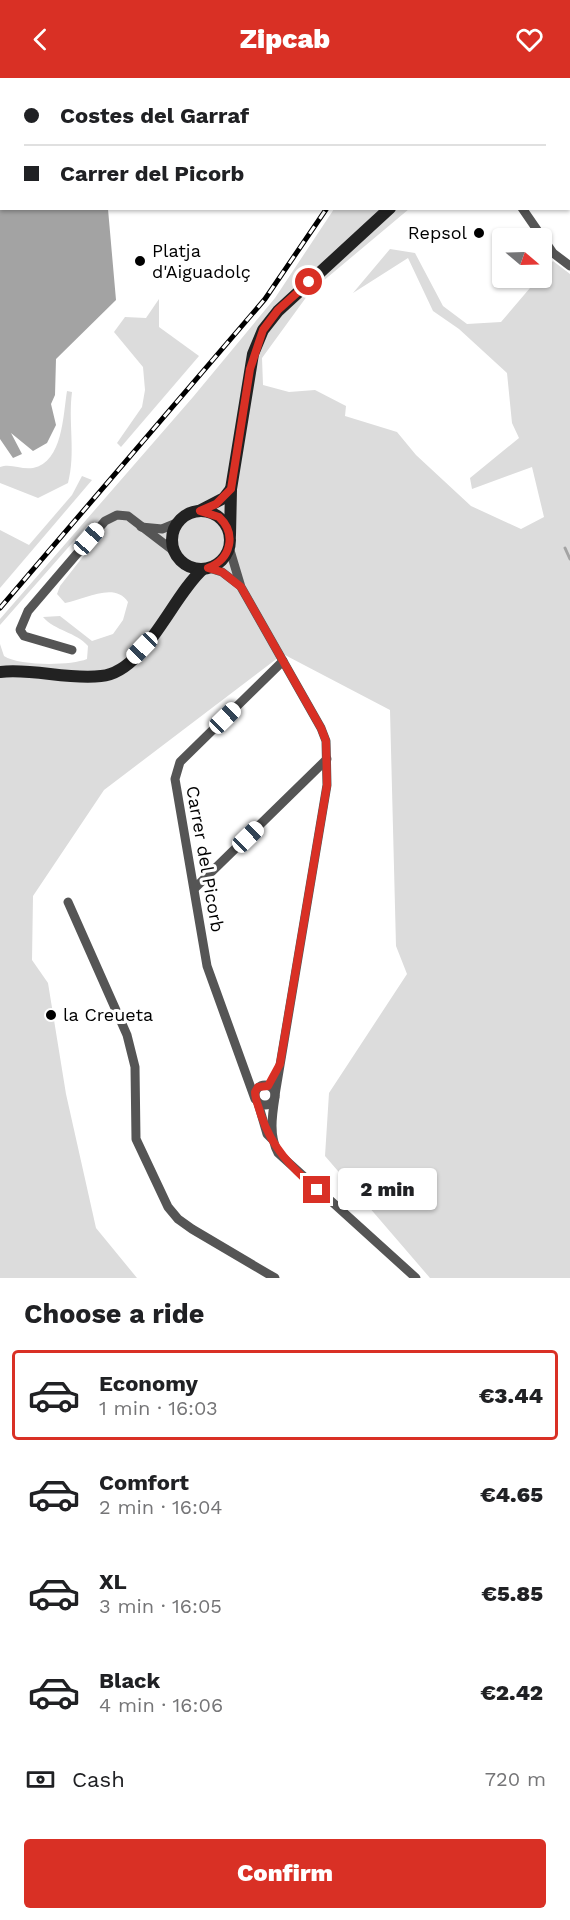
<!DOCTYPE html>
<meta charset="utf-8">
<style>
:root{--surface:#fff;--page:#f2f2f2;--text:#202124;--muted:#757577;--line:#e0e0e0;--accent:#d93025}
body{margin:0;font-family:"Work Sans",sans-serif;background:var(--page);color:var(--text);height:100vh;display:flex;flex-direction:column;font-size:22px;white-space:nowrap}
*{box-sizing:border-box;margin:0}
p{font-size:20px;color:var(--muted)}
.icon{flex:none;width:33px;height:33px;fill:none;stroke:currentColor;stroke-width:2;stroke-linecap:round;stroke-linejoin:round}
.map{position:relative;height:1200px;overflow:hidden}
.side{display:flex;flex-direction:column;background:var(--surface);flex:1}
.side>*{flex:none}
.top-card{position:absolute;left:0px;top:0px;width:570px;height:132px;box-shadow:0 2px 4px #0004;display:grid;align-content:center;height:132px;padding:0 24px;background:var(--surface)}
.needle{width:39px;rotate:109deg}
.fabs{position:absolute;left:492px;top:150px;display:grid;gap:12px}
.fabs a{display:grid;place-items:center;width:60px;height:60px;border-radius:6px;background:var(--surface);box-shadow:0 2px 4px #0004;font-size:30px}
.end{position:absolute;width:27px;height:27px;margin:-14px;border:8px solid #d93025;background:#fff;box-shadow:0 0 0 3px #fff}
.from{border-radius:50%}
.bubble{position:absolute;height:42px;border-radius:6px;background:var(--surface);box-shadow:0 2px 4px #0004;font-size:20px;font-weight:800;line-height:42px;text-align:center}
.car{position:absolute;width:18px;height:36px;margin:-18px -9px;border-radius:8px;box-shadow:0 0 4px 2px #0007;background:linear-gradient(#fff 24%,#345 0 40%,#fff 0 76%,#345 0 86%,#fff 0)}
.top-card b{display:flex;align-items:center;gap:21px;height:57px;font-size:22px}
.top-card b+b{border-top:2px solid var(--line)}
.top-card i{width:15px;height:15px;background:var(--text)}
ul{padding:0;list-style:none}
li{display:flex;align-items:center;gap:18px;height:90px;margin:0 12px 9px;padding:0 12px;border:3px solid transparent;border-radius:6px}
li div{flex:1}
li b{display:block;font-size:22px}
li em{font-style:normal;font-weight:800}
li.current{border-color:var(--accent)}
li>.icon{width:54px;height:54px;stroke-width:1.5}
h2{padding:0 24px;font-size:27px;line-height:72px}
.pay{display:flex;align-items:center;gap:15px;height:66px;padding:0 24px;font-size:22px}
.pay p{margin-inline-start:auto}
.action{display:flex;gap:12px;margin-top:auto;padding:12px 24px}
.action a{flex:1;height:69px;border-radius:6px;background:var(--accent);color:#fff;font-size:24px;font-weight:800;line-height:69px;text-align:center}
header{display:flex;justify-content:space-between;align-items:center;height:78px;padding:0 24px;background:var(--accent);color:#fff;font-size:27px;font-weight:800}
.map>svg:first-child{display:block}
</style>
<header><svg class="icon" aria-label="back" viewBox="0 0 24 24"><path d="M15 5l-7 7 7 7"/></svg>Zipcab<svg class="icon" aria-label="heart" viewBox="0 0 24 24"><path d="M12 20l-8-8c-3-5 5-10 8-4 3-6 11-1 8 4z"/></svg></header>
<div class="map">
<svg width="570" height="1200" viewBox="0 0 570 1200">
<rect width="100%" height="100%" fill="#fff"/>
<g fill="#dcdcdc">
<polygon points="393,0 570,0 570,37 569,39 568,2"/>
<path d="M334,131H409L310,214L262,280L263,307L289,314L315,312L346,328L345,338L397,354L416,377L471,428L521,451L544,439L532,389L472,411L470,400L519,360L512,345L507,295L459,251L433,233L408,180L353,215L390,171L415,175L443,228L467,246L501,244L553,183L570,196V1200H430L325,1078L329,1015L407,896L396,868L390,632L283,576L104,712L33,818L32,882L48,905L66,1016L96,1150L137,1200H0V566L4,578C19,588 70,588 87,581L88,568C76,554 55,553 43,539L60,538L92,563L113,556L123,542L128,524C115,503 83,522 65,525L57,516L60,508L99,458L88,447L0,547V541L193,319L275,220Z"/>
<polygon points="159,221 159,249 199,278 121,369 117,365 142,329 145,312 143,289 114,254 125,239 146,240"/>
<path d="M67,313L72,314C68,344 76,375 68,405L38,420L0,405V389C11,385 21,392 33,390C63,384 63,337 67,313Z"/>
<polygon points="82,398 92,402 0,510 0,452 29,467 72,417"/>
</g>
<polygon fill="#a3a3a3" points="0,1 2,130 108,131 116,222 56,281 55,317 51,326 56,347 47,365 33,373 11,355 22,376 13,380 0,361"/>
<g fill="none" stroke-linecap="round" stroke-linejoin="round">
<g stroke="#a3a3a3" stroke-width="3">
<polyline points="92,2 92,0"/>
<polyline points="565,470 570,481"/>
</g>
<g stroke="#555" stroke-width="9">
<polyline points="568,61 570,60"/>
<polyline points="522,130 553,175 570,188"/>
<polyline points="141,449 162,451 179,444"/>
<polyline points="229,469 241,509 321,650 326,663 327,707 275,1017"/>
<polyline points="209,490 222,494 239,507"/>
<polyline points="72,572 24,558 20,552 28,533 105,443 117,437 128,438 175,474"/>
<polyline points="195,810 327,681"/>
<polyline points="68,824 127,957 135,989 136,1061 168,1129 178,1141 192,1151 275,1200"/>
<circle cx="265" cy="1017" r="10"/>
<path d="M275,1019C272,1038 269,1058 278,1075L416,1200"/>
<polyline points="255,1021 207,888 175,701 180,684 283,583"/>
<polyline points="258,1025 267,1056 273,1062"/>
</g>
<g stroke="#222" stroke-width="12">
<polyline points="537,2 539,0"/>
<polyline points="199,433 224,420 231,411"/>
<circle cx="201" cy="462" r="29"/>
<polyline points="230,457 231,411 253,276 263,252 278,233 390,130"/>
<path d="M0,594C33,590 67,602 101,598C145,594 172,518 203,491"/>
</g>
<g stroke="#000" stroke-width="5">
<g id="rail">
<polyline points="389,2 390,0"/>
<polyline points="0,530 265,221 327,130"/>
</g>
</g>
<use href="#rail" stroke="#fff" stroke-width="3" stroke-dasharray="9" stroke-linecap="butt"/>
</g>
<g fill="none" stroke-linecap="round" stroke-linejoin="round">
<path stroke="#d93025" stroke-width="8" d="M309,204L278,232L263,252L250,291L231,411L216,426L200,433L219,439C237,456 231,481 208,490L222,494L241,509L321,650L326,663L327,707L280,986L268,1008L258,1009L255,1014C255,1022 259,1029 261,1037C272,1070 291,1089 317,1112"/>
</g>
<g fill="#000" stroke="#fff" stroke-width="2">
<circle cx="479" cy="155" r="6"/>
<circle cx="140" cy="183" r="6"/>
<circle cx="51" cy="937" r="6"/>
</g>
<g text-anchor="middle" stroke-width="6" stroke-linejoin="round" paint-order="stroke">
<g font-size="18" fill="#000" stroke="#fff" text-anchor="start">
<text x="467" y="161" text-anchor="end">Repsol</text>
<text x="152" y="179">Platja<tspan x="152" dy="21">d'Aiguadolç</tspan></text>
<text x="63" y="943">la Creueta</text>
</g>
<g font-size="18" fill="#000" stroke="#fff">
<text transform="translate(205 781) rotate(80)" y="6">Carrer del Picorb</text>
</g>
</g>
</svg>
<div class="fabs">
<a><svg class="needle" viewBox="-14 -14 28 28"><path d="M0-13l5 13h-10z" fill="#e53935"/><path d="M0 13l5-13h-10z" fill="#757577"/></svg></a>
</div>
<i class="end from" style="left:309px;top:204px"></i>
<i class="end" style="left:317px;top:1112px"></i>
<div class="bubble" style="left:338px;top:1090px;width:99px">2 min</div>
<i class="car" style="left:89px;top:461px;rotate:41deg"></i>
<i class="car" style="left:142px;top:570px;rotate:224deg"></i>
<i class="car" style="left:225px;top:640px;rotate:46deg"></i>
<i class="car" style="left:248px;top:759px;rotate:46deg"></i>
<div class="top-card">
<b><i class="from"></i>Costes del Garraf</b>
<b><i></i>Carrer del Picorb</b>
</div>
</div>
<section class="side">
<h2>Choose a ride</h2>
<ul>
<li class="current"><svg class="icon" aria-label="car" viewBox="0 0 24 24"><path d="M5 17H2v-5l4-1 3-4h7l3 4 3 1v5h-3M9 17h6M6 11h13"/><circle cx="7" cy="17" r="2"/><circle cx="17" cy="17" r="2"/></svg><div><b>Economy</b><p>1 min · 16:03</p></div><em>€3.44</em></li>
<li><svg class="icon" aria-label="car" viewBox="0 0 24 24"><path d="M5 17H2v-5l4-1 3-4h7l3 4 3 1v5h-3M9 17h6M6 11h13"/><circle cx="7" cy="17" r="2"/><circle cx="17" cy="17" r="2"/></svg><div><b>Comfort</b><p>2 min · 16:04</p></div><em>€4.65</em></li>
<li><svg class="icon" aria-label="car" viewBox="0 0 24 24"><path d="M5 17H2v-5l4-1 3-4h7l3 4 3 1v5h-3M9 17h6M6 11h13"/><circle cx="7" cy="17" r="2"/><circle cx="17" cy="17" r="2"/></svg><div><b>XL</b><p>3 min · 16:05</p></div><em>€5.85</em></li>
<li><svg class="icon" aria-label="car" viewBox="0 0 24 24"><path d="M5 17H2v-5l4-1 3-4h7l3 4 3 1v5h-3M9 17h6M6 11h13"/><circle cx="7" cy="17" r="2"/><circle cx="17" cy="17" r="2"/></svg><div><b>Black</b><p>4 min · 16:06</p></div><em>€2.42</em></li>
</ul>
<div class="pay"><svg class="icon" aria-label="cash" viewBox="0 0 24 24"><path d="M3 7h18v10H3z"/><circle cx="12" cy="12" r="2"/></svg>Cash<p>720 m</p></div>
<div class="action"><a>Confirm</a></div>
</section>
